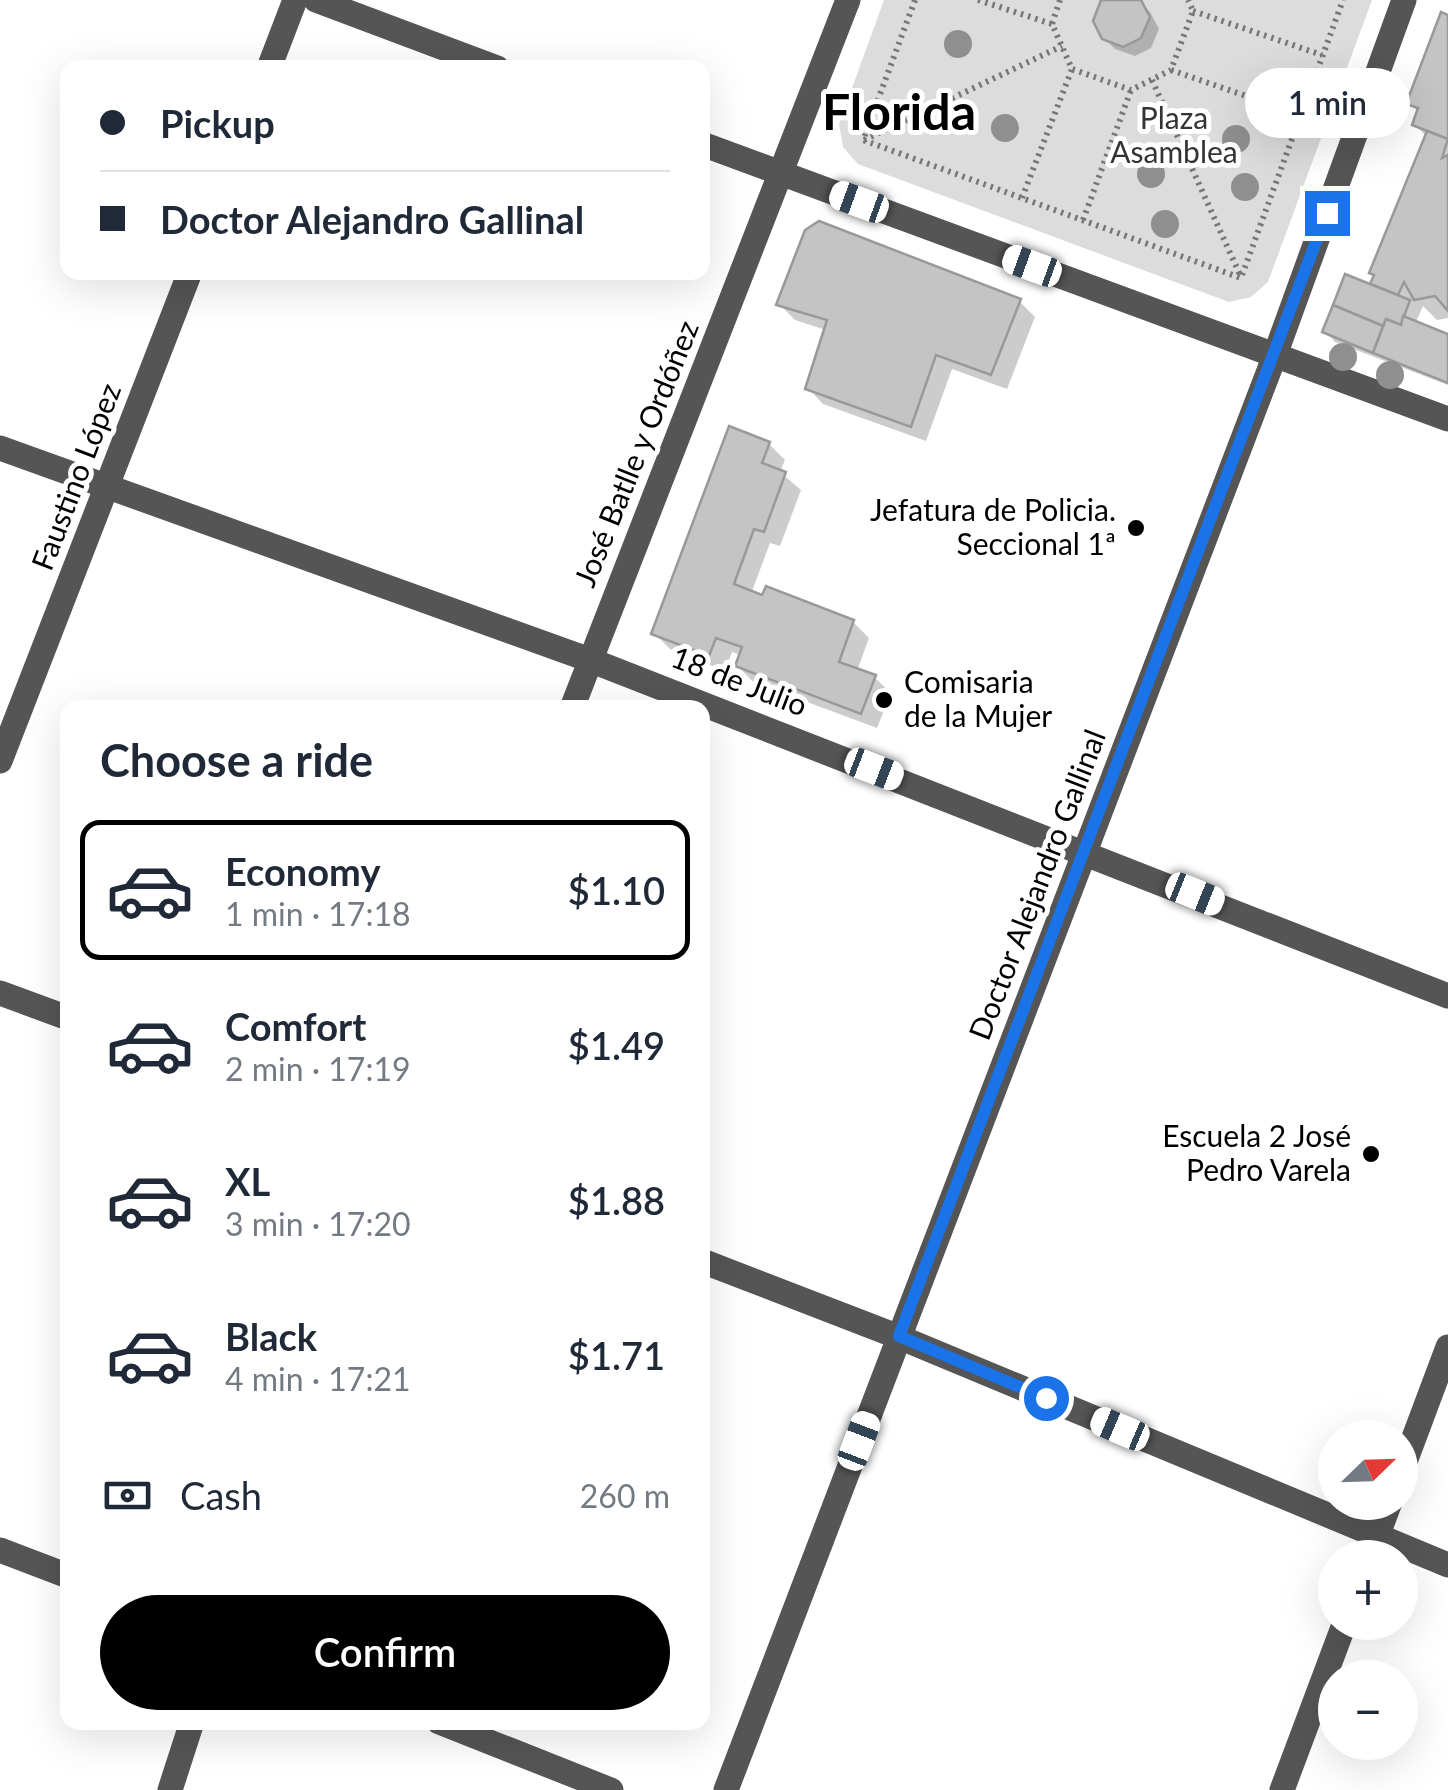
<!DOCTYPE html>
<meta charset="utf-8">
<style>
:root{--surface:#fff;--page:#f2f2f3;--text:#1f2937;--muted:#747a83;--line:#e0e1e3;--accent:#000}
body{margin:0;font-family:Lato,sans-serif;background:var(--page);color:var(--text);height:100vh;display:flex;flex-direction:column;font-size:38px;white-space:nowrap}
*{box-sizing:border-box;margin:0}
p{font-size:32px;color:var(--muted)}
.icon{flex:none;width:55px;height:55px;fill:none;stroke:currentColor;stroke-width:2;stroke-linecap:round;stroke-linejoin:round}
.map{position:relative;flex:1;overflow:hidden}
.panel{position:absolute;left:60px;top:700px;width:650px;height:1030px;display:flex;flex-direction:column;background:var(--surface);border-radius:20px;box-shadow:0 10px 40px #0002}
.panel>*{flex:none}
.hud{position:absolute;left:60px;top:60px;width:650px;height:220px;border-radius:20px;box-shadow:0 10px 40px #0002;display:grid;align-content:center;height:220px;padding:0 40px;background:var(--surface)}
.needle{width:65px;rotate:67deg}
.buttons{position:absolute;left:1318px;top:1420px;display:grid;gap:20px}
.buttons a{display:grid;place-items:center;width:100px;height:100px;border-radius:50%;background:var(--surface);box-shadow:0 10px 40px #0002;font-size:50px}
.end{position:absolute;width:45px;height:45px;margin:-22px;border:12px solid #1a73e8;background:#fff;box-shadow:0 0 0 5px #fff}
.from{border-radius:50%}
.bubble{position:absolute;height:70px;border-radius:35px;background:var(--surface);box-shadow:0 10px 40px #0002;font-size:32px;font-weight:600;line-height:70px;text-align:center}
.car{position:absolute;width:30px;height:60px;margin:-30px -15px;border-radius:12px;box-shadow:0 0 8px 2px #0007;background:linear-gradient(#fff 24%,#345 0 40%,#fff 0 76%,#345 0 86%,#fff 0)}
.hud b{display:flex;align-items:center;gap:35px;height:95px;font-size:38px}
.hud b+b{border-top:2px solid var(--line)}
.hud i{width:25px;height:25px;background:var(--text)}
ul{padding:0;list-style:none}
li{display:flex;align-items:center;gap:30px;height:140px;margin:0 20px 15px;padding:0 20px;border:5px solid transparent;border-radius:20px}
li div{flex:1}
li b{display:block;font-size:38px}
li em{font-style:normal;font-weight:600}
li.current{border-color:var(--accent)}
li>.icon{width:90px;height:90px;stroke-width:1.5}
h2{padding:0 40px;font-size:45px;line-height:120px}
.pay{display:flex;align-items:center;gap:25px;height:110px;padding:0 40px;font-size:38px}
.pay p{margin-inline-start:auto}
.action{display:flex;gap:20px;margin-top:auto;padding:20px 40px}
.action a{flex:1;height:115px;border-radius:60px;background:var(--accent);color:#fff;font-size:40px;font-weight:600;line-height:115px;text-align:center}
.map>svg:first-child{display:block}
</style>
<div class="map">
<svg width="1448" height="1790" viewBox="0 0 1448 1790">
<rect width="100%" height="100%" fill="#fff"/>
<polygon fill="#dcdcdc" points="884,0 1372,0 1268,282 1251,297 1229,302 858,164 843,147 839,124"/>
<g fill="#0003">
<polygon points="1106,0 1137,0 1150,12 1159,29 1151,48 1135,56 1115,49 1104,38"/>
<polygon points="1448,18 1448,318 1437,320 1423,306 1415,324 1448,337 1448,385 1335,342 1325,331 1371,287 1376,276 1427,137 1414,124 1419,112 1409,103"/>
<polygon points="1019,301 1035,317 1007,389 952,369 926,441 823,404 808,388 826,330 795,320 779,304"/>
<polygon points="769,444 785,460 780,472 801,490 780,546 770,543 751,594 853,622 869,638 857,671 875,678 891,693 877,728 753,682 738,666 741,655 732,652 725,671 670,649 654,633"/>
</g>
<g fill="#c4c4c4" stroke="#999" stroke-width="2.5">
<polygon points="1101,0 1141,0 1150,17 1141,38 1123,47 1102,39 1093,21"/>
<polygon points="1441,12 1448,15 1448,139 1412,125 1418,108 1406,104"/>
<polygon points="1427,131 1448,139 1442,158 1448,155 1448,311 1435,296 1414,300 1404,282 1398,295 1370,284 1374,275 1369,273"/>
<polygon points="819,221 1021,299 991,375 936,355 911,427 805,389 827,320 776,305 805,230"/>
<polygon points="1345,274 1410,300 1401,325 1386,319 1383,326 1333,305"/>
<polygon points="1333,305 1383,326 1373,353 1322,332"/>
<polygon points="1403,316 1448,334 1448,383 1373,353 1386,319 1401,325"/>
<polygon points="729,426 770,442 762,463 786,472 764,532 754,529 734,584 762,595 766,586 854,620 839,662 876,675 861,714 735,666 742,647 716,638 709,656 651,634"/>
</g>
<g fill="none" stroke-linecap="round" stroke-linejoin="round">
<g stroke="#777" stroke-width="6" stroke-dasharray="2.5 5" stroke-linecap="butt">
<polyline points="915,0 863,140 1241,278 1343,0"/>
<polyline points="978,0 1052,24"/>
<polyline points="1060,0 1052,24 1072,69 1131,90 1171,70 1193,11 1188,0"/>
<polyline points="1193,11 1322,55"/>
<polyline points="1171,70 1301,115"/>
<polyline points="1152,80 1241,277"/>
<polyline points="864,140 1062,46"/>
<polyline points="1022,198 1072,69"/>
<polyline points="1083,220 1131,90"/>
</g>
<g stroke="#555" stroke-width="25">
<polyline points="316,0 497,68"/>
<polyline points="269,68 295,0"/>
<polyline points="702,144 1448,419"/>
<polyline points="0,448 590,660 1448,996"/>
<polyline points="572,708 848,0"/>
<polyline points="0,761 190,272"/>
<polyline points="0,993 68,1018"/>
<polyline points="702,1261 899,1337 1448,1565"/>
<polyline points="1400,1475 1448,1347"/>
<polyline points="0,1550 68,1576"/>
<polyline points="1369,1558 1390,1502"/>
<polyline points="439,1722 611,1790"/>
<polyline points="170,1790 192,1722"/>
<polyline points="726,1790 1275,355 1404,0"/>
<polyline points="1282,1790 1345,1622"/>
</g>
</g>
<g fill="#8f8f8f">
<circle cx="958" cy="44" r="14"/>
<circle cx="1005" cy="128" r="14"/>
<circle cx="1236" cy="139" r="14"/>
<circle cx="1151" cy="174" r="14"/>
<circle cx="1245" cy="187" r="14"/>
<circle cx="1165" cy="224" r="14"/>
<circle cx="1343" cy="357" r="14"/>
<circle cx="1390" cy="375" r="14"/>
</g>
<g fill="none" stroke-linecap="round" stroke-linejoin="round">
<polyline stroke="#1a73e8" stroke-width="12" points="1046,1398 899,1336 1327,213"/>
</g>
<g fill="#000" stroke="#fff" stroke-width="4">
<circle cx="1136" cy="528" r="10"/>
<circle cx="884" cy="700" r="10"/>
<circle cx="1371" cy="1154" r="10"/>
</g>
<g text-anchor="middle" stroke-width="10" stroke-linejoin="round" paint-order="stroke">
<g font-size="30" fill="#333" stroke="#fff">
<text x="1174" y="129">Plaza<tspan x="1174" dy="34">Asamblea</tspan></text>
</g>
<g font-size="30" fill="#000" stroke="#fff">
<text transform="translate(637 454) rotate(-68)" y="10">José Batlle y Ordóñez</text>
<text transform="translate(77 477) rotate(-69)" y="10">Faustino López</text>
<text transform="translate(739 682) rotate(21)" y="10">18 de Julio</text>
<text transform="translate(1038 885) rotate(-69)" y="10">Doctor Alejandro Gallinal</text>
</g>
<g font-size="30" fill="#000" stroke="#fff" text-anchor="end">
<text x="1116" y="521">Jefatura de Policia.<tspan x="1116" dy="34">Seccional 1ª</tspan></text>
<text x="904" y="693" text-anchor="start">Comisaria<tspan x="904" dy="34">de la Mujer</tspan></text>
<text x="1351" y="1147">Escuela 2 José<tspan x="1351" dy="34">Pedro Varela</tspan></text>
</g>
<g font-size="50" font-weight="bold" fill="#000" stroke="#fff">
<text x="899" y="130">Florida</text>
</g>
</g>
</svg>
<div class="buttons">
<a><svg class="needle" viewBox="-14 -14 28 28"><path d="M0-13l5 13h-10z" fill="#e53935"/><path d="M0 13l5-13h-10z" fill="#747a83"/></svg></a>
<a>+</a>
<a>−</a>
</div>
<i class="end from" style="left:1046px;top:1398px"></i>
<i class="end" style="left:1327px;top:213px"></i>
<div class="bubble" style="left:1245px;top:68px;width:165px">1 min</div>
<i class="car" style="left:859px;top:202px;rotate:290deg"></i>
<i class="car" style="left:1032px;top:266px;rotate:290deg"></i>
<i class="car" style="left:874px;top:769px;rotate:111deg"></i>
<i class="car" style="left:1195px;top:894px;rotate:112deg"></i>
<i class="car" style="left:1120px;top:1429px;rotate:293deg"></i>
<i class="car" style="left:859px;top:1441px;rotate:21deg"></i>
<div class="hud">
<b><i class="from"></i>Pickup</b>
<b><i></i>Doctor Alejandro Gallinal</b>
</div>
<section class="panel">
<h2>Choose a ride</h2>
<ul>
<li class="current"><svg class="icon" aria-label="car" viewBox="0 0 24 24"><path d="M5 17H2v-5l4-1 3-4h7l3 4 3 1v5h-3M9 17h6M6 11h13"/><circle cx="7" cy="17" r="2"/><circle cx="17" cy="17" r="2"/></svg><div><b>Economy</b><p>1 min · 17:18</p></div><em>$1.10</em></li>
<li><svg class="icon" aria-label="car" viewBox="0 0 24 24"><path d="M5 17H2v-5l4-1 3-4h7l3 4 3 1v5h-3M9 17h6M6 11h13"/><circle cx="7" cy="17" r="2"/><circle cx="17" cy="17" r="2"/></svg><div><b>Comfort</b><p>2 min · 17:19</p></div><em>$1.49</em></li>
<li><svg class="icon" aria-label="car" viewBox="0 0 24 24"><path d="M5 17H2v-5l4-1 3-4h7l3 4 3 1v5h-3M9 17h6M6 11h13"/><circle cx="7" cy="17" r="2"/><circle cx="17" cy="17" r="2"/></svg><div><b>XL</b><p>3 min · 17:20</p></div><em>$1.88</em></li>
<li><svg class="icon" aria-label="car" viewBox="0 0 24 24"><path d="M5 17H2v-5l4-1 3-4h7l3 4 3 1v5h-3M9 17h6M6 11h13"/><circle cx="7" cy="17" r="2"/><circle cx="17" cy="17" r="2"/></svg><div><b>Black</b><p>4 min · 17:21</p></div><em>$1.71</em></li>
</ul>
<div class="pay"><svg class="icon" aria-label="cash" viewBox="0 0 24 24"><path d="M3 7h18v10H3z"/><circle cx="12" cy="12" r="2"/></svg>Cash<p>260 m</p></div>
<div class="action"><a>Confirm</a></div>
</section>
</div>
